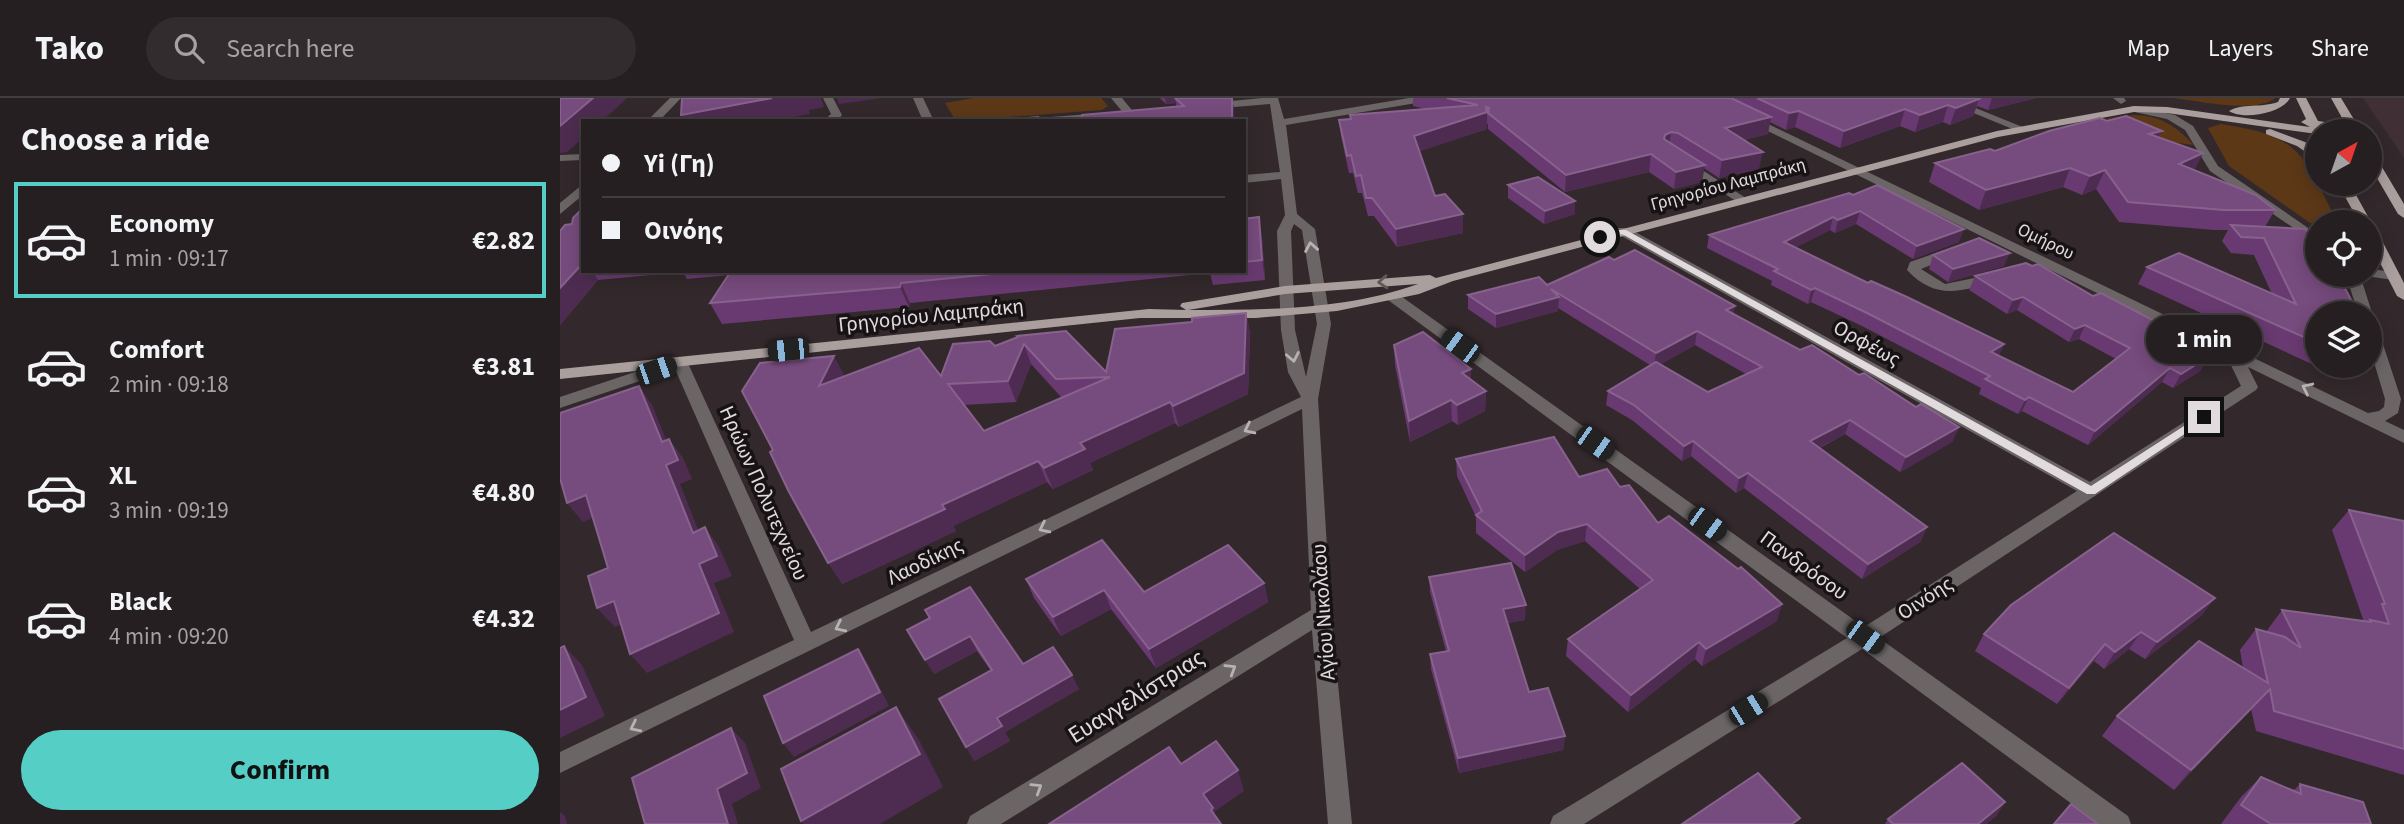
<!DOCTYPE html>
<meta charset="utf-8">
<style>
:root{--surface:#261f21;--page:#322c2e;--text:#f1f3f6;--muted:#a4a2a5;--line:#423d3f;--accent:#55cec5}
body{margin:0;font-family:"Source Sans 3",sans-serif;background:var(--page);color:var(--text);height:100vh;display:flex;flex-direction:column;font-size:26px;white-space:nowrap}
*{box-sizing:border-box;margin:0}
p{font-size:23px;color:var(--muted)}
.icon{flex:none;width:38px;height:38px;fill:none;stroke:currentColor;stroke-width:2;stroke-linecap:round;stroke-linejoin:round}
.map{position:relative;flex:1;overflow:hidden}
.drawer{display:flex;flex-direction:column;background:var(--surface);width:560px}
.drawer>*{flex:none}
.top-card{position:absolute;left:21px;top:21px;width:665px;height:154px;border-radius:0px;box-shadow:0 4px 18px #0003,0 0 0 2px var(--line);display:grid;align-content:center;height:154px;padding:0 21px;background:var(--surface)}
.needle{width:46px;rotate:40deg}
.fabs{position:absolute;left:1745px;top:21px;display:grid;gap:14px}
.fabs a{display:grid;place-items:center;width:77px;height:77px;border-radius:50%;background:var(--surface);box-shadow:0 4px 18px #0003,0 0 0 2px var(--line);font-size:35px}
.end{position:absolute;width:32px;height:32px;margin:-16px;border:9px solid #e2dbdd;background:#111;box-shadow:0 0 0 4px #111}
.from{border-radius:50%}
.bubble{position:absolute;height:49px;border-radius:24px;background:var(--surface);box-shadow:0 4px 18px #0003,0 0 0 2px var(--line);font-size:23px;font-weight:700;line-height:49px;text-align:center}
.car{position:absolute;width:21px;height:42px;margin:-21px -10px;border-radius:9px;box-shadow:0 0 5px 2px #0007;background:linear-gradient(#222 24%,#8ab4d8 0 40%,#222 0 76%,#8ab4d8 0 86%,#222 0)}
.top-card b{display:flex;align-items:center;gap:24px;height:66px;font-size:26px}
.top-card b+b{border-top:2px solid var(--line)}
.top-card i{width:18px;height:18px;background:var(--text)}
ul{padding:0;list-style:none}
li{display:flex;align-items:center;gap:21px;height:116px;margin:0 14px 10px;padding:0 7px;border:4px solid transparent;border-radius:0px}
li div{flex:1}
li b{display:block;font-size:26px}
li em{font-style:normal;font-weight:700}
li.selected{border-color:var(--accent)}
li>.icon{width:63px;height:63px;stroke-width:1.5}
h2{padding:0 21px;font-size:32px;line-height:84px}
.cta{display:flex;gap:14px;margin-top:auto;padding:14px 21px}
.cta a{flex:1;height:80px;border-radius:42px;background:var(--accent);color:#111;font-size:28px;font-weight:700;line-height:80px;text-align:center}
header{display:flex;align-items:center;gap:42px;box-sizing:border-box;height:98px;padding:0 35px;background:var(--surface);border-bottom:2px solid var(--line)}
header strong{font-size:33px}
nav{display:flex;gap:38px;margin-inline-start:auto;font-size:24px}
.search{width:490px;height:63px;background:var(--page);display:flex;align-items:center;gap:18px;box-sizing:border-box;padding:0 24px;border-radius:38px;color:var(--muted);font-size:26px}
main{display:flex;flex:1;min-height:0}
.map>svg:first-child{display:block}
</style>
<header>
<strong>Tako</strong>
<div class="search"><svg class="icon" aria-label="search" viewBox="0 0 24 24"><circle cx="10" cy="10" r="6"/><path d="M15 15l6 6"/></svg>Search here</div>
<nav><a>Map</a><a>Layers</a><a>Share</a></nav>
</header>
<main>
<section class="drawer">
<h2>Choose a ride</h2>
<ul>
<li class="selected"><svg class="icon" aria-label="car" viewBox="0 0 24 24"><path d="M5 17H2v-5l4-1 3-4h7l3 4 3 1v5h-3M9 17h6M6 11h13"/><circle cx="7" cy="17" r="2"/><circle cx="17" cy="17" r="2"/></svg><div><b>Economy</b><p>1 min · 09:17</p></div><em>€2.82</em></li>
<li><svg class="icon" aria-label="car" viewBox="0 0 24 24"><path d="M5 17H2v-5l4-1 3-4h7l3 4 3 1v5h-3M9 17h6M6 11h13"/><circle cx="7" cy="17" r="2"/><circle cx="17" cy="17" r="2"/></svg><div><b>Comfort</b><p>2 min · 09:18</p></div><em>€3.81</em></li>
<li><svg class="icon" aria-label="car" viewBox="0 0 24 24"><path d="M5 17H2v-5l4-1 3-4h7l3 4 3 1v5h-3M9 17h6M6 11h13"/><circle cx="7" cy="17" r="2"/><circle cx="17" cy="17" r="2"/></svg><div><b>XL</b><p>3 min · 09:19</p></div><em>€4.80</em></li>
<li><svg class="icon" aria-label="car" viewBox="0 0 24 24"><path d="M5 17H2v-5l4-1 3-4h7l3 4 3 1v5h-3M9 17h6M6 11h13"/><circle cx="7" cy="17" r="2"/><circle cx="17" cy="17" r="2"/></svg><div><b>Black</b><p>4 min · 09:20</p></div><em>€4.32</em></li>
</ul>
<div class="cta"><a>Confirm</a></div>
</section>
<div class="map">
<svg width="1844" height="726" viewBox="0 0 1844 726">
<rect width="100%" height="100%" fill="#33292c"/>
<polygon fill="#402f35" points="1803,0 1844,0 1844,60"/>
<g fill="#5c3817">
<polygon points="414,0 541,0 548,8 542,12 396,23 385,5"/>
<path d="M1614,0H1715C1696,16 1639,3 1614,0Z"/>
<path d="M1573,17C1600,17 1616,28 1634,47L1595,42L1577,31L1546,21Z"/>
<path d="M1661,26C1742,38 1744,57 1777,124L1750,125L1669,68L1648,30Z"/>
</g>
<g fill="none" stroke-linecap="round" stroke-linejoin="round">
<g fill="#6b6665" fill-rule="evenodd">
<polygon points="110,0 121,0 99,23 87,23"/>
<path d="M263,0H273L282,17C277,24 271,23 263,23L271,16Z"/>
<polygon points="353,0 363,0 374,23 363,23"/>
<polygon points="551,0 562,0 575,16 574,18 566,18"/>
<path d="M702,0H718L724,21L849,0H873L868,3L726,27L737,116L755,131L771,226L758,301L771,516L792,726H768L752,532L441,726H407L410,718L751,512L742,311L0,675V654L234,542L115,271L0,310V299L114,261H126L251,534L741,299L728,274L721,232L717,133L725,117L721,81L684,85V77L720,74L710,6L651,11L646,8L651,5ZM734,126L742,132L757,226L746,279L735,232L731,133Z"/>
<polygon points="1141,0 1154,0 1808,315 1819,313 1824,309 1825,301 1810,251 1810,224 1817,228 1841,301 1838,315 1825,323 1844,332 1844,345 1688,269 1698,289 1696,292 1319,540 1568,718 1571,726 1539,726 1302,551 1024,726 990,726 993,718 1287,540 828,202 828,196 838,196 1304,529 1517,393 1058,136 1058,130 1068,130 1530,384 1681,288 1667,259"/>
<polygon points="1377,0 1391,0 1465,30 1455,32"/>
<polygon points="1553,0 1564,0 1566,3 1561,6"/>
<polygon points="1574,8 1615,17 1633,28 1658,68 1757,136 1757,146 1650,73 1625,32 1607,21 1570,13 1570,9"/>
<polygon points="543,15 548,18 547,20 473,23 478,20"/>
<polygon points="23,56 23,62 0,63 0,57"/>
<polygon points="1120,63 1128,63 1189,102 1187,105 1179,105 1120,67"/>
<polygon points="23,86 23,97 0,116 0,105"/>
<path d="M1393,149L1400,153L1398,156L1361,171L1385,186L1434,176L1441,180L1439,183C1402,192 1377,204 1347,172L1350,164Z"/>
<polygon points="1810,171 1834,174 1841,178 1834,182 1805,178 1810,177"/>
<polygon points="1786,177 1800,177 1812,215 1810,218 1810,215 1798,215"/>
</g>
<g fill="#aa9f9d" fill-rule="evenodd">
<path d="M1720,0H1730C1722,16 1682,22 1669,13C1682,5 1702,10 1718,4Z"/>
<path d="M1736,0H1746L1758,23L1786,27L1771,0H1781L1801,33L1762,30L1763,33H1757V36L1607,15L1574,14L1438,39L893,183L859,196L777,213L696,220H580L0,281V271L589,211L626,212L620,208L622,205L725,188L870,177L876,180L1437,33L1574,8L1607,9L1750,29L1741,24L1746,21ZM858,186C786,212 704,212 628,212L725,196Z"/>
<polygon points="1710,31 1745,44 1757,53 1757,62 1737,48 1706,36 1706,32"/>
<polygon points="1810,56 1816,59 1844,106 1844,120 1838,116 1810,68"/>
<polygon points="1778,86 1790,86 1811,124 1810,127 1810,124 1799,124"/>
<polygon points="1810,129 1817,133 1844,185 1844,202 1837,198 1810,145"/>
</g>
</g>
<g fill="#693a71" fill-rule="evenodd">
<polygon points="600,0 672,0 674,12 616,9 616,5 606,6"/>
<polygon points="853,0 1476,0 1428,12 1417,8 1413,18 1390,27 1383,24 1355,34 1340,28 1280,50 1235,29 1226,32 1210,24 1208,36 1184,42 1199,71 1159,80 1144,70 1142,84 1114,91 1089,74 1005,94 928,31 928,26 927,26 927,31 859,53 875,98 903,116 903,135 837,149 814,118 808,118 802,95 798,95 793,75 789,75 781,38 779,22 790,21 790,17 866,11 853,8"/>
<polygon points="1547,23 1643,55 1634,72 1715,112 1705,129 1757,215 1757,268 1778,268 1769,274 1578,186 1587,169 1712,196 1694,157 1671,155 1662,143 1668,132 1654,132 1559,124 1536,91 1522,97 1503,89 1419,112 1369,84 1375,65 1435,53"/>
<polygon points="948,87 1015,103 1015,116 984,126 948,100"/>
<polygon points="1289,95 1399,144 1353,161 1296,126 1275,135 1270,132 1236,149 1308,185 1444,246 1438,258 1513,294 1556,261 1519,241 1509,244 1457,212 1447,216 1409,192 1415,178 1533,198 1648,259 1640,273 1613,290 1602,284 1528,347 1462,313 1458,316 1419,296 1421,290 1302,228 1251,204 1248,206 1211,187 1212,183 1147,150 1149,137"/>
<polygon points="684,121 702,139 705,182 653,187 650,175 350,205 349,209 162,226 150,205 169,177 127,181 123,174 38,182 0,227 0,133 23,173 684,173"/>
<polygon points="1373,157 1444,168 1388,184 1369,171"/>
<path d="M1054,162L1175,208L1173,216L1240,252L1299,277L1356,309L1399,329L1392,344L1340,374L1285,336L1260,350L1367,429L1360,444L1302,481L1184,390L1176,395L1131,358L1122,363L1072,322L1046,307L1048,293L1090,267L998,210V213L936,230L908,211V197L987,187ZM1135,247L1186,276L1148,294L1101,266Z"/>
<path d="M686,215L690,236L688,296L619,329L615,325L530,365L533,372L493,391L487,384L393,428L396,433L282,486L213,352L285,278H381L435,248L457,240V238L546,274L632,224ZM471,266L502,300L424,333L404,307L456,304Z"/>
<polygon points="834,247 911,282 926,293 925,313 898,327 892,323 850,344 835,267"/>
<polygon points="896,361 1019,379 1060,389 1098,425 1217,523 1142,568 1135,561 1068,614 1006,558 1008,541 1080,491 1025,443 997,452 965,474 916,435 916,419 897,378"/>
<polygon points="1789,412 1844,423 1844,677 1696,633 1691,611 1614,692 1542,638 1557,618 1683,570 1680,552 1696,531 1706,534 1722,512 1804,524 1772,432"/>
<polygon points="869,479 965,522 947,525 969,594 1005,638 1003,652 899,675 871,571 870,556 886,553 870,494"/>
<polygon points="466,481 584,494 704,485 708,504 596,570 551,511 501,538 474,500"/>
<polygon points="365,512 463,566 519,591 445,634 450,643 414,663 431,573 417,553 374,576 370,521"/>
<polygon points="1642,517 1585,561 1569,551 1544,571 1534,563 1497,606 1415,553 1424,536"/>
<polygon points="1701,679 1733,693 1740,686 1811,726 1661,726 1681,699"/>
<polygon points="1445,704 1436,718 1426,726 1325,726 1328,721"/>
</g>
<g fill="#4e2c51">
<polygon points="33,0 67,0 42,23 23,23 23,40 7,54 0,55 0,28"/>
<polygon points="212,0 261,0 264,9 249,12 250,16 213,23 124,23 121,17"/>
<polygon points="277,0 322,0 279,6"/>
<polygon points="605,0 615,0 616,5 606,6"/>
<polygon points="672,0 674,12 675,23 672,23"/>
<polygon points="1432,0 1476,0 1428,12"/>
<polygon points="1419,1 1413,18 1390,27 1396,10"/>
<polygon points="1388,7 1383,24 1355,34 1360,17"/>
<polygon points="1345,11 1340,28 1280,50 1284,33"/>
<polygon points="1239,13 1235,29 1226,32 1229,15"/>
<polygon points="927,14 927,31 855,55 854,38"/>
<polygon points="1211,19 1208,36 1162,47 1165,30"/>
<polygon points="1602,33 1593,51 1589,36"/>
<polygon points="1111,34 1109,51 1103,54 1105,37"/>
<polygon points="1203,54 1199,71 1159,80 1162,62"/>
<polygon points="1643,55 1634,74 1619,66"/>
<polygon points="1091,56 1089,74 1005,94 1006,77"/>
<polygon points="1145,67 1142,84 1114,91 1116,74"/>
<polygon points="1510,70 1503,89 1419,112 1426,92"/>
<polygon points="1545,72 1536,91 1522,97 1530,78"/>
<polygon points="1015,103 1015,116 984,126 985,113"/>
<polygon points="1300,113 1296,126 1275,135 1278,122"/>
<polygon points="903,116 903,135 837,149 836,131"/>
<polygon points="699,119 702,139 705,182 702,162"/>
<polygon points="1273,119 1270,132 1221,157 1224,144"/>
<polygon points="1404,131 1399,144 1353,161 1357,148"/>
<polygon points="1450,155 1444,168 1388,184 1393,171"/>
<polygon points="23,165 23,173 32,173 38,182 0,227 0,190"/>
<polygon points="341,185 350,205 349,209 340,189"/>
<polygon points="1255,190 1251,204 1248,206 1251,192"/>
<polygon points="999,199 998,213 936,230 936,216"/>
<polygon points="1463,199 1457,212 1447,216 1453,202"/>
<polygon points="1175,208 1172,222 1166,212"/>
<polygon points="686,215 690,236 688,296 619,329 613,308"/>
<polygon points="1525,227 1519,241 1509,244 1515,231"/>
<polygon points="1137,233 1135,247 1094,270 1096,255"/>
<polygon points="464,246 471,266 456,304 448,283"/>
<polygon points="1444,246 1438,260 1431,254"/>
<polygon points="274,258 285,279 259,288"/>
<polygon points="1648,259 1640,273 1613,290 1621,276"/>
<polygon points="1610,270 1602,284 1528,347 1535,333"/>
<polygon points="911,271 911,291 902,275"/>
<polygon points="79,288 92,307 115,363 102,344"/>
<polygon points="926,293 925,313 898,327 897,307"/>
<polygon points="1469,299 1462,313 1458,316 1465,302"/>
<polygon points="891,302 892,323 850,344 849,323"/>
<polygon points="610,304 615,325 530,365 533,372 493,391 484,370 520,345"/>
<polygon points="1290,322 1285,336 1245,357 1250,343"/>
<polygon points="1399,329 1392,344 1340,374 1346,359"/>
<polygon points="109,341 123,360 132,381 120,386 147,454 133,435 106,367"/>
<polygon points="1133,343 1131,358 1122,363 1124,348"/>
<polygon points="478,363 487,384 393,428 396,433 282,486 268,465 382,407"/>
<polygon points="1188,375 1184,390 1176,395 1179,380"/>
<polygon points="26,397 42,416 23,424 7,405"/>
<polygon points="1027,426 1025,443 997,452 965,474 965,457 998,434"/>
<polygon points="145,429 159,449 172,478 154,485 174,534 87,575 70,556"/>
<polygon points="1367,429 1360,444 1302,481 1308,466"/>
<polygon points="704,485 708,504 596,570 589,551"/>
<polygon points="544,492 551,511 501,538 493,519"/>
<polygon points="1655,500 1642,517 1585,561 1597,544"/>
<polygon points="54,503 71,522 55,529 37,510"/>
<polygon points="1222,506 1217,523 1142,568 1146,551"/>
<polygon points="966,507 965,522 942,526 943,511"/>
<polygon points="1581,534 1569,551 1544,571 1555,554"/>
<polygon points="410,538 417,553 374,576 365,562"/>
<polygon points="1139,544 1135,561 1068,614 1071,597"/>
<polygon points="1545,546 1534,563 1497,606 1509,590"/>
<polygon points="4,548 22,567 45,618 0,640 0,612"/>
<polygon points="298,551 308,566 329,608 234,659 223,645"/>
<polygon points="512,577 519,591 445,634 450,643 414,663 406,649 437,620"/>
<polygon points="1710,591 1691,611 1614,692 1631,672"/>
<polygon points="336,609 359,642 383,689 320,726 244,726 241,723"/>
<polygon points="171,630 185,645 201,690 172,706 178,726 168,726 157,691"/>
<polygon points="1005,638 1003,652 899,675 898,660"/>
<polygon points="678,672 684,693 654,714 658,726 643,696"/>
<polygon points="1445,704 1436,718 1426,726 1418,726"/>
<polygon points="0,714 5,718 7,726 0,726"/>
</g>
<g fill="#764b7d" stroke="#87628c" stroke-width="2" fill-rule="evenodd">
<polygon points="0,0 33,0 0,28"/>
<polygon points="122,0 212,0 121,17"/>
<polygon points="615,0 672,0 672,23 521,23 522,17 624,8"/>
<polygon points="887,0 1171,0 1211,19 1165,30 1203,54 1162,62 1118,35 1111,34 1105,37 1104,41 1145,67 1116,74 1091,56 1006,77 928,15 929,10 926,9 927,14 854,38 875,98 885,96 903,116 836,131 812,100 806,100 801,77 796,78 791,57 787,58 779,22 791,21 790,17 918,7"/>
<polygon points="1197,0 1415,0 1419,1 1396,10 1388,7 1360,17 1345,11 1284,33 1239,13 1229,15"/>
<polygon points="1566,18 1602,33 1589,36 1643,55 1619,66 1696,97 1715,112 1664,112 1568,104 1545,72 1530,78 1510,70 1426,92 1375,65 1430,51 1435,53 1489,33 1540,20 1547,23"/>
<polygon points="478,19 477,23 434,23"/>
<polygon points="978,79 1015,103 985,113 948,87"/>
<polygon points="1317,87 1404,131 1357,148 1300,113 1278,122 1273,119 1224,144 1308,185 1311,183 1347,199 1444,246 1431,254 1513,294 1570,250 1525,227 1515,231 1463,199 1453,202 1415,178 1466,165 1472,168 1478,166 1533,198 1541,195 1598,225 1601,224 1639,242 1648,259 1621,276 1610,270 1535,333 1469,299 1465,302 1425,281 1430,278 1307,215 1255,190 1251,192 1214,173 1218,171 1149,137 1289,95 1293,97"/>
<polygon points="23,110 23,165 0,190 0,133 5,127 12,126 13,120"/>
<polygon points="699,119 702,162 684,164 684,121"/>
<polygon points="1671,127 1745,131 1757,144 1757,177 1778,177 1798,215 1757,215 1757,245 1587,169 1619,155 1736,206 1704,140 1681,139"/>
<polygon points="1419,140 1450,155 1393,171 1373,157"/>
<polygon points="1075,152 1175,208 1166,212 1240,252 1252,247 1299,277 1304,275 1356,309 1361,306 1399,329 1346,359 1290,322 1250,343 1367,429 1308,466 1188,375 1179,380 1133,343 1124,348 1074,307 1048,293 1096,264 1148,294 1202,269 1137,233 1096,255 991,191 999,199 936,216 908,197 979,179 987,187 1049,159 1054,162"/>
<polygon points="171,173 463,173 341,185 340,189 150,205"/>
<path d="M686,215L684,275L613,308L610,304L520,345L525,351L484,370L478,363L382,407L385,411L268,465L228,392L210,354L213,352L182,293L200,265L274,258L259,288L359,250L381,278L393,246L430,243L435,248L458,239L457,238L506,233L546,274L555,231L632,224V220ZM464,246L496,281L550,279L424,333L388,286L448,283Z"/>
<polygon points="863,234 911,271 902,275 926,293 897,307 891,302 849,323 834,247"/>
<polygon points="79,288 102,344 109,341 118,362 106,367 133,435 145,429 157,458 139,466 159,515 70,556 54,503 37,510 28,478 48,470 26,397 7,405 0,380 0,315"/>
<polygon points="994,339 1019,379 1047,371 1060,389 1069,387 1098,425 1109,418 1178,471 1181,469 1222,506 1146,551 1139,544 1071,597 1008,541 1093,482 1027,426 998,434 965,457 916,417 922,413 896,361"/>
<polygon points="1789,412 1844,423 1844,651 1714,613 1710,591 1631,672 1557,618 1639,543 1708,585 1696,531 1725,539 1741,550 1722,512 1811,524 1810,522 1829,526 1822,506 1825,506"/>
<polygon points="1554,435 1655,500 1597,544 1581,534 1555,554 1545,546 1509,590 1424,536 1451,507"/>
<polygon points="542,442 584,494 668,447 704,485 589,551 544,492 493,519 466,481"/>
<polygon points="951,465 966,507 943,511 969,594 988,590 1005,638 898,660 870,556 889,553 869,479"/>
<polygon points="410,489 463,566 493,549 512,577 437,620 442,628 406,649 379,601 432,572 410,538 365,562 347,532 370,520 365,512"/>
<polygon points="4,548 26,599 0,612 0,550"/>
<polygon points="298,551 320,594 223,645 204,598"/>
<polygon points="336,609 360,656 241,723 221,671"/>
<polygon points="171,630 187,675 157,691 168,726 85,726 72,680"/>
<polygon points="656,643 678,672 643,696 653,710 651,712 661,726 489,726 609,649 621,666"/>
<polygon points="1402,665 1445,704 1418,726 1333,726 1328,721"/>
<polygon points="1198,675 1240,720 1232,726 1122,726"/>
<polygon points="1701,679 1741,696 1740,686 1803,704 1811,726 1711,726 1681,707"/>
<polygon points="1511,706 1538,726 1494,726"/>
</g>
<defs><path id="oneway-chevron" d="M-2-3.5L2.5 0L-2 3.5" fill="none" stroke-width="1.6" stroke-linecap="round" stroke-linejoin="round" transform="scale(1.75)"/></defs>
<g stroke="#b8b2b3">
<use href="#oneway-chevron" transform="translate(751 149) rotate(-100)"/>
<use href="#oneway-chevron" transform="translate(733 259) rotate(79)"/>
<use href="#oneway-chevron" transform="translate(1747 290) rotate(-154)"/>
<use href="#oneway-chevron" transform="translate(689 331) rotate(154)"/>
<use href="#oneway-chevron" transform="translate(484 430) rotate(154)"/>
<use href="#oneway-chevron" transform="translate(280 529) rotate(154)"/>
<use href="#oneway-chevron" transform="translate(671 571) rotate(-32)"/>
<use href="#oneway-chevron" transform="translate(75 629) rotate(154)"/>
<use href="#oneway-chevron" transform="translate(477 690) rotate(-32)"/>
</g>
<use stroke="#605958" href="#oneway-chevron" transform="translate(823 184) rotate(176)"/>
<polygon fill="#e2dbdd" points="1060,132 1066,132 1531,388 1641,317 1650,319 1535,396 1527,396 1062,136 1040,142 1035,139"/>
<g text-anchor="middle" stroke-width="7" stroke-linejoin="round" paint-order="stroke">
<g font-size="18" fill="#e2dbdd" stroke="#171314">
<text transform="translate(1168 86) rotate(-15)" y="6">Γρηγορίου Λαμπράκη</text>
<text transform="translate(1486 143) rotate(26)" y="6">Ομήρου</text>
</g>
<g font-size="21" fill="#e2dbdd" stroke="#171314">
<text transform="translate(371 217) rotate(-6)" y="7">Γρηγορίου Λαμπράκη</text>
<text transform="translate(1307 245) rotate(29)" y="7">Ορφέως</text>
<text transform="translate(204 395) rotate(66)" y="7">Ηρώων Πολυτεχνείου</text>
<text transform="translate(365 463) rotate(-26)" y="7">Λαοδίκης</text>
<text transform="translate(1244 467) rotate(36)" y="7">Πανδρόσου</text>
<text transform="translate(1365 500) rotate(-33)" y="7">Οινόης</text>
<text transform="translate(763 514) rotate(-94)" y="7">Αγίου Νικολάου</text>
</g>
<g font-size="24" fill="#e2dbdd" stroke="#171314">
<text transform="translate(576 598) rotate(-32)" y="8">Ευαγγελίστριας</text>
</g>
</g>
</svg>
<div class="fabs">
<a><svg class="needle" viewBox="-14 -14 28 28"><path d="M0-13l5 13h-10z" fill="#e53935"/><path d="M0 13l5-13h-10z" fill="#a4a2a5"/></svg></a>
<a><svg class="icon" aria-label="locate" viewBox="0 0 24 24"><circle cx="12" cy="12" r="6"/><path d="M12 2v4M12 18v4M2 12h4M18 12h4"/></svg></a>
<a><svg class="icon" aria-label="layers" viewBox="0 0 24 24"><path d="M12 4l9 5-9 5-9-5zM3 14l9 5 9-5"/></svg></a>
</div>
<i class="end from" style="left:1040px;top:139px"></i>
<i class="end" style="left:1644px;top:319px"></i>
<div class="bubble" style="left:1586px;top:217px;width:116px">1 min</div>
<i class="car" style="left:900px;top:248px;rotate:306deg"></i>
<i class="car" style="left:228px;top:252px;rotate:264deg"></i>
<i class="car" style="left:96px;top:272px;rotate:71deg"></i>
<i class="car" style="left:1035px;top:345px;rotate:125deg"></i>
<i class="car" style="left:1147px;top:426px;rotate:126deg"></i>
<i class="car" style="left:1305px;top:539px;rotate:126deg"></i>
<i class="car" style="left:1188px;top:611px;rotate:58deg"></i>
<div class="top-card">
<b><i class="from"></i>Yi (Γη)</b>
<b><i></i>Οινόης</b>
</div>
</div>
</main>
